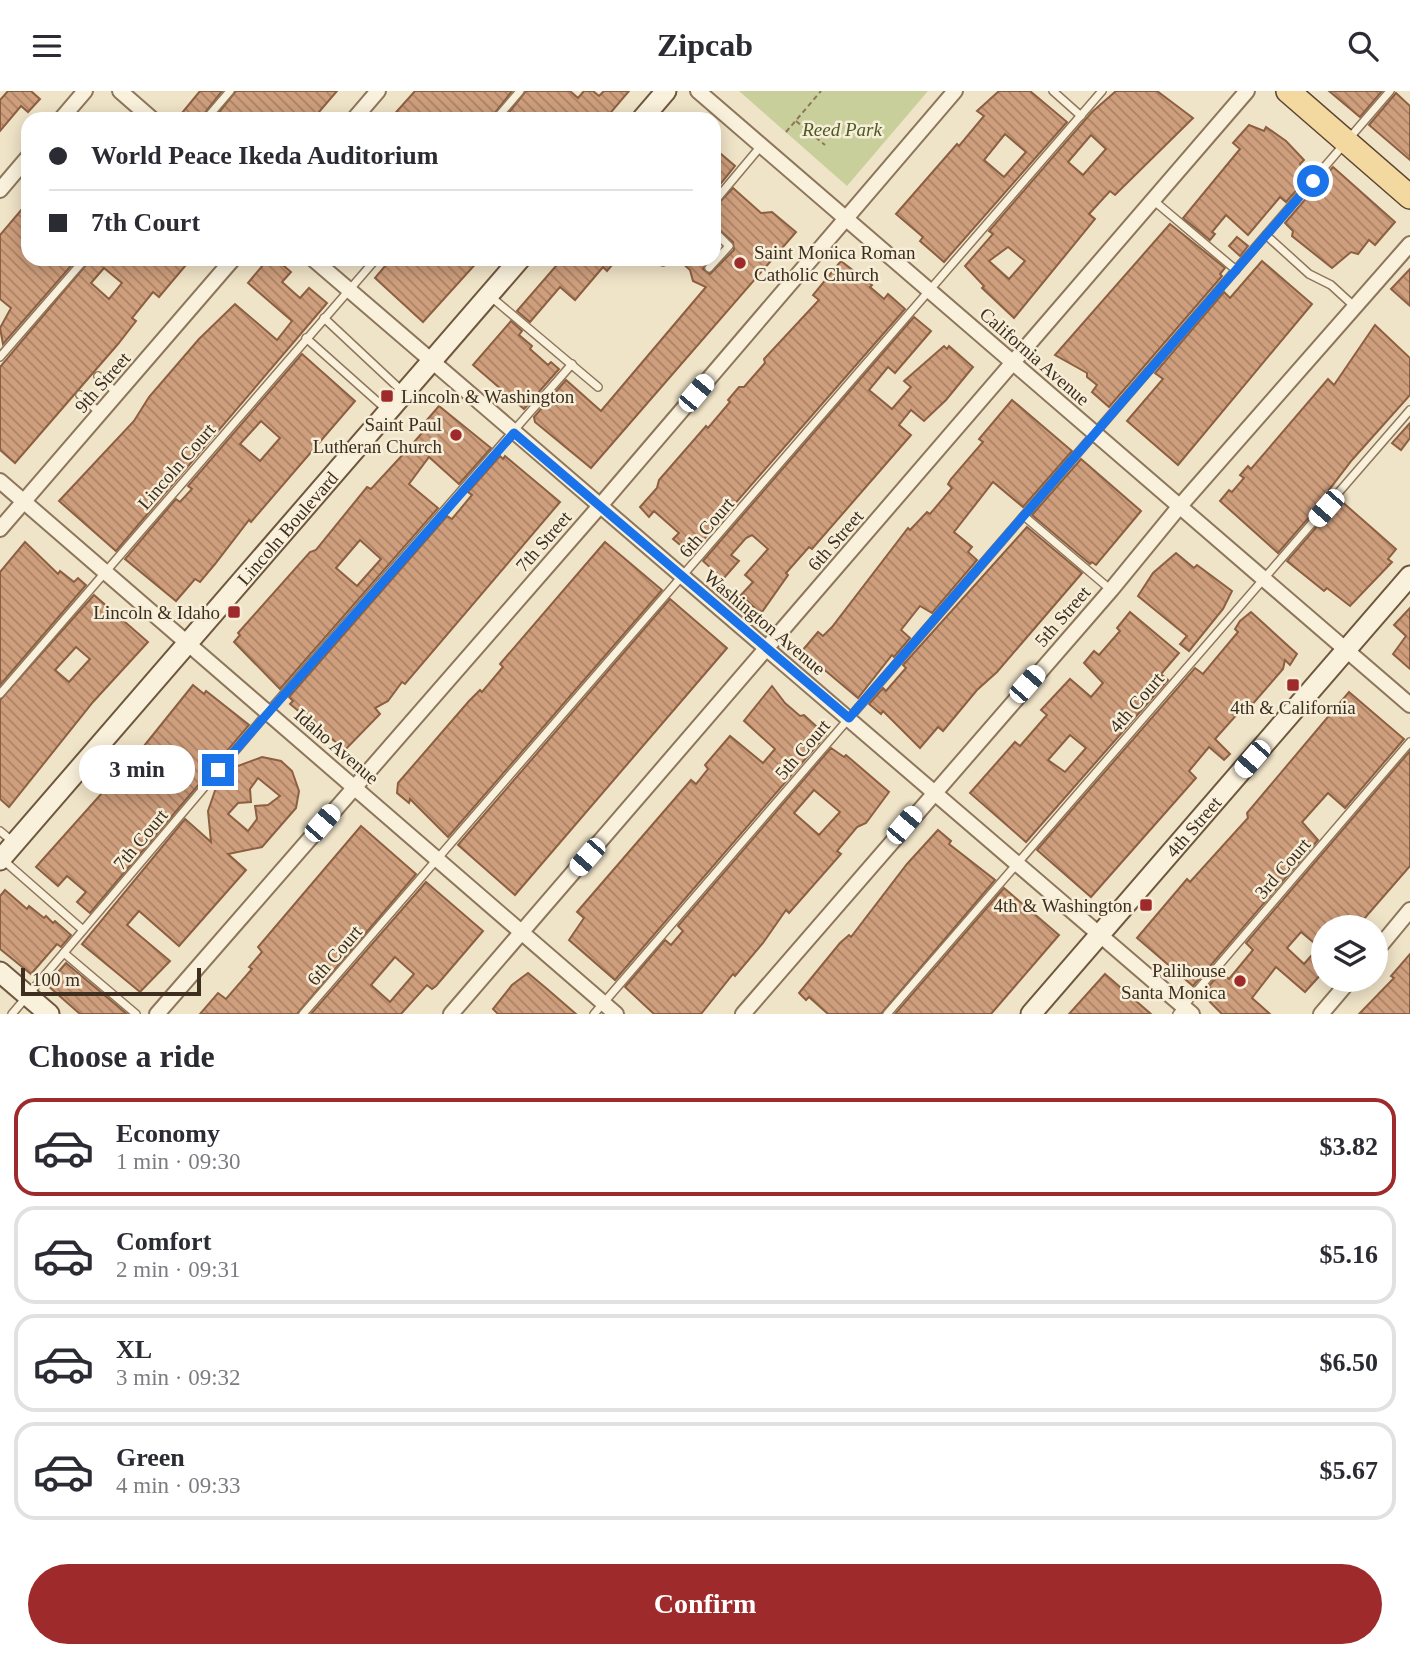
<!DOCTYPE html>
<meta charset="utf-8">
<style>
:root{--surface:#fff;--page:#f2f2f3;--text:#2b2b33;--muted:#7c7c81;--line:#e1e1e2;--accent:#9e2a2b}
body{margin:0;font-family:"Times New Roman",serif;background:var(--page);color:var(--text);height:100vh;display:flex;flex-direction:column;font-size:26px;white-space:nowrap}
*{box-sizing:border-box;margin:0}
p{font-size:23px;color:var(--muted)}
.icon{flex:none;width:38px;height:38px;fill:none;stroke:currentColor;stroke-width:2;stroke-linecap:round;stroke-linejoin:round}
.map{position:relative;height:923px;overflow:hidden}
.side{display:flex;flex-direction:column;background:var(--surface);flex:1}
.side>*{flex:none}
.top-card{position:absolute;left:21px;top:21px;width:700px;height:154px;border-radius:21px;box-shadow:0 4px 18px #0003;display:grid;align-content:center;height:154px;padding:0 28px;background:var(--surface)}
.buttons{position:absolute;left:1311px;top:824px;display:grid;gap:14px}
.buttons a{display:grid;place-items:center;width:77px;height:77px;border-radius:50%;background:var(--surface);box-shadow:0 4px 18px #0003;font-size:35px}
.scale{position:absolute;left:21px;bottom:18px;width:180px;box-sizing:border-box;padding-left:7px;border:4px solid #3d2e20;border-top:0;font-size:19px;line-height:24px;white-space:nowrap;color:#3d2e20;-webkit-text-stroke:5px #f7eed8;paint-order:stroke}
.end{position:absolute;width:32px;height:32px;margin:-16px;border:9px solid #1a73e8;background:#fff;box-shadow:0 0 0 4px #fff}
.from{border-radius:50%}
.bubble{position:absolute;height:49px;border-radius:24px;background:var(--surface);box-shadow:0 4px 18px #0003;font-size:23px;font-weight:600;line-height:49px;text-align:center}
.car{position:absolute;width:21px;height:42px;margin:-21px -10px;border-radius:9px;box-shadow:0 0 5px 2px #0007;background:linear-gradient(#fff 24%,#345 0 40%,#fff 0 76%,#345 0 86%,#fff 0)}
.top-card b{display:flex;align-items:center;gap:24px;height:66px;font-size:26px}
.top-card b+b{border-top:2px solid var(--line)}
.top-card i{width:18px;height:18px;background:var(--text)}
ul{padding:0;list-style:none}
li{display:flex;align-items:center;gap:21px;height:98px;margin:0 14px 10px;padding:0 14px;border:4px solid var(--line);border-radius:21px}
li div{flex:1}
li b{display:block;font-size:26px}
li em{font-style:normal;font-weight:600}
li.on{border-color:var(--accent)}
li>.icon{width:63px;height:63px;stroke-width:1.5}
h2{padding:0 28px;font-size:32px;line-height:84px}
.button{display:flex;gap:14px;margin-top:auto;padding:14px 28px}
.button a{flex:1;height:80px;border-radius:42px;background:var(--accent);color:#fff;font-size:28px;font-weight:600;line-height:80px;text-align:center}
header{display:flex;justify-content:space-between;align-items:center;height:91px;padding:0 28px;background:var(--surface);font-size:32px;font-weight:600}
.map>svg:first-child{display:block}
</style>
<header><svg class="icon" aria-label="menu" viewBox="0 0 24 24"><path d="M4 6h16M4 12h16M4 18h16"/></svg>Zipcab<svg class="icon" aria-label="search" viewBox="0 0 24 24"><circle cx="10" cy="10" r="6"/><path d="M15 15l6 6"/></svg></header>
<div class="map">
<svg width="1410" height="923" viewBox="0 0 1410 923">
<defs>
<pattern id="building-back-hatch" width="6" height="6" patternUnits="userSpaceOnUse" patternTransform="scale(1.75)"><rect width="6" height="6" fill="#cf9f7d"/><path d="M-1 5l2 2M0 0l6 6M5-1l2 2" fill="none" stroke="#a98266"/></pattern>
</defs>
<rect width="100%" height="100%" fill="#f0e4c8"/>
<polygon fill="#c9cf9b" points="739,0 928,0 847,95"/>
<g fill="url(#building-back-hatch)" stroke="#8d5f41" stroke-width="2" fill-rule="evenodd">
<polygon points="8,0 31,0 40,8 28,21 21,15 0,40 0,9"/>
<polygon points="200,0 222,0 200,28 177,28"/>
<polygon points="236,0 337,0 313,28 214,28"/>
<polygon points="415,0 512,0 490,28 390,28"/>
<polygon points="526,0 570,0 578,7 584,0 593,0 599,5 604,0 629,0 607,26 604,24 600,28 504,28"/>
<path d="M999,0H1030L1067,31L944,171L920,150L923,146L896,123L957,53L959,55L984,25L977,20ZM1005,43L1026,61L1004,86L984,69Z"/>
<path d="M1116,0H1157L1193,27L1115,104L1110,100L1089,123L1095,128L1014,227L982,197L984,195L965,175L993,143L989,140L1092,21ZM1091,44L1106,58L1083,84L1068,71ZM1008,156L1025,170L1009,188L989,170Z"/>
<polygon points="1329,0 1382,0 1360,26"/>
<polygon points="1396,2 1410,15 1410,69 1369,34"/>
<polygon points="1249,34 1264,40 1266,36 1286,50 1304,69 1300,73 1309,85 1286,111 1280,106 1248,144 1226,124 1212,141 1215,143 1210,149 1183,127 1240,58 1233,52"/>
<polygon points="714,57 735,75 714,101"/>
<polygon points="1333,76 1395,131 1375,154 1369,149 1358,163 1351,161 1332,177 1292,145 1293,140 1285,132"/>
<polygon points="733,97 761,122 772,121 796,141 591,377 535,331 534,326 566,289 601,320 706,196 693,190 690,179 678,168 709,168 703,178 710,183 734,159 733,151 714,134 714,117"/>
<polygon points="28,111 28,168 77,168 3,253 0,237 11,217 0,208 0,144"/>
<polygon points="1170,133 1225,177 1220,183 1222,185 1109,316 1092,301 1097,294 1087,286 1087,282 1055,264"/>
<polygon points="1237,146 1248,155 1240,165 1229,155"/>
<path d="M91,168H191L159,206L153,201L132,227L136,230L118,253L15,372L0,359V276ZM104,177L122,192L109,208L91,192Z"/>
<polygon points="268,168 276,168 291,181 282,191 300,207 309,197 327,212 116,460 59,410 134,330 149,306 199,248 235,213 277,249 292,230 248,192"/>
<polygon points="391,168 480,168 423,231 375,187"/>
<polygon points="562,168 617,168 607,180 603,176 575,209 560,196 530,231 517,220"/>
<polygon points="841,170 872,194 870,196 884,208 888,203 905,218 691,463 673,448 679,442 654,420 649,426 640,416 657,397 659,389 706,335 708,337 730,311 728,309 739,296 744,296 765,272 764,268 819,209 813,204"/>
<polygon points="1262,170 1312,213 1178,374 1127,330 1163,288 1155,282 1224,201 1230,207"/>
<polygon points="1410,178 1410,215 1391,198"/>
<polygon points="914,226 931,240 895,282 888,276 869,299 892,318 911,296 904,290 944,255 947,258 949,255 973,276 946,309 924,330 911,319 899,334 911,344 812,458 809,456 786,482 788,484 762,521 757,519 741,504 753,491 745,484 768,458 752,444 746,447 731,464 739,470 723,488 703,470"/>
<polygon points="511,230 522,240 519,244 532,255 530,258 548,274 551,271 559,278 524,318 473,274"/>
<polygon points="1375,234 1410,267 1410,304 1352,369 1329,399 1331,401 1278,462 1220,410 1229,399 1232,401 1244,387 1240,384 1248,375 1251,378 1328,288 1334,294"/>
<path d="M302,263L355,310L251,431L249,429L215,473L200,491L195,488L176,510L125,468L176,408L180,411L192,398L188,395ZM261,330L280,347L260,370L240,353Z"/>
<polygon points="1012,309 1072,360 1023,416 993,391 954,441 972,456 968,461 977,469 932,522 920,515 901,539 910,547 894,566 892,564 858,607 802,560 818,541 823,545 832,536 908,437 910,439 927,421 930,423 952,397 948,393 951,388 983,351 979,348"/>
<path d="M439,315L491,357L459,393L429,366L409,393L438,417L280,598L234,551L240,544L238,542L310,461L316,459L367,396L371,398L408,358L429,334L426,330ZM360,449L381,468L357,495L336,477Z"/>
<polygon points="1410,332 1410,347 1401,359 1392,352"/>
<polygon points="500,365 503,368 505,365 560,411 405,593 402,591 388,610 375,617 380,623 345,659 290,613 293,610 289,606 447,425 452,428 472,404 468,401"/>
<polygon points="1081,368 1141,420 1096,474 1092,471 1090,473 1032,424"/>
<polygon points="1340,409 1396,458 1388,468 1392,471 1350,515 1327,497 1324,500 1287,470"/>
<polygon points="1027,436 1082,482 997,581 977,599 943,640 938,636 920,657 883,620 881,623 869,613 883,597 886,600 906,577 903,574"/>
<polygon points="25,451 58,483 60,480 74,491 78,487 86,494 0,594 0,481"/>
<polygon points="605,451 662,499 448,746 410,708 409,712 397,702 398,692 469,610 480,599 482,601 503,576 500,573"/>
<polygon points="1176,462 1194,477 1197,474 1232,500 1223,518 1189,560 1180,553 1187,545 1138,505 1153,482"/>
<path d="M94,504L148,551L93,611L9,716L0,708V609ZM76,556L90,568L69,591L55,579Z"/>
<polygon points="670,508 727,557 515,804 458,754"/>
<polygon points="1410,517 1410,578 1393,563 1406,545 1394,534"/>
<path d="M1130,521L1179,562L1161,583L1168,589L1026,751L970,702L1015,651L1020,655L1047,624L1041,619L1070,588L1091,606L1103,592L1084,572L1094,560L1099,564L1120,540L1117,537ZM1070,644L1086,657L1065,681L1048,669Z"/>
<polygon points="1251,521 1297,563 1290,574 1285,569 1283,578 1251,615 1247,612 1215,648 1230,663 1224,669 1209,656 1189,680 1196,687 1091,806 1037,759 1195,577 1203,583 1238,541 1235,538 1240,530"/>
<polygon points="193,594 204,603 206,600 249,634 90,822 77,811 86,801 67,785 58,795 36,776 144,655"/>
<polygon points="772,595 785,612 800,625 804,624 826,644 615,889 569,849 584,827 577,821 691,689 696,693 708,678 705,674 730,645 763,672 775,658 744,630"/>
<polygon points="1349,601 1404,648 1345,717 1328,702 1302,731 1318,749 1193,895 1137,847 1187,788 1190,791 1248,727 1247,722"/>
<path d="M831,657L844,666L846,664L889,701L866,732L857,736L837,760L841,763L789,822L786,819L763,852L735,885L733,883L701,923H654L625,896L665,849L671,854L683,840L678,835ZM814,699L840,721L819,744L794,722Z"/>
<path d="M1410,660V775L1357,836H1323V881L1305,901L1276,876L1252,907L1270,923H1222L1202,903L1221,881L1229,888L1253,859L1246,852ZM1301,841L1319,856L1304,873L1287,857Z"/>
<path d="M262,666L281,670L292,680L299,700L296,717L262,756L228,763L246,779L179,855L139,820L127,834L170,870L140,901L82,853L185,728L211,751L208,720L219,688L227,679ZM258,687L280,705L268,714L255,715L257,728L248,740L228,723L238,712L251,711L250,698Z"/>
<polygon points="361,735 416,783 297,923 200,923 218,902 226,908 252,878 249,876 262,861 258,856"/>
<polygon points="938,739 951,750 949,753 995,789 881,923 828,923 809,906 806,909 799,902 840,852 849,844 851,846 907,773"/>
<path d="M426,791L483,840L436,895L432,898L427,894L401,923H311ZM395,866L414,883L390,911L371,894Z"/>
<polygon points="1004,797 1059,844 991,923 895,923"/>
<polygon points="5,799 27,818 29,815 44,827 46,825 53,832 55,830 71,844 61,856 57,853 31,883 0,858 0,805"/>
<polygon points="1410,863 1410,923 1359,923 1394,887 1391,885"/>
<polygon points="66,872 127,923 80,923 47,894"/>
<polygon points="528,882 546,897 576,923 498,923 493,918 512,894"/>
<polygon points="1105,883 1151,923 1069,923"/>
</g>
<g fill="none" stroke-linecap="round" stroke-linejoin="round">
<g stroke="#8d765c" stroke-width="10">
<g id="lane">
<polyline points="1053,0 1081,25"/>
<polyline points="206,28 230,0"/>
<polyline points="496,28 520,0"/>
<polyline points="1153,109 1236,179"/>
<polyline points="714,111 761,55"/>
<polyline points="1266,144 1309,183 1331,194 1355,216"/>
<polyline points="663,171 666,168"/>
<polyline points="709,177 729,155 714,140"/>
<polyline points="490,205 598,296"/>
<polyline points="324,227 402,300"/>
<polyline points="306,247 388,320"/>
<polyline points="0,266 85,168"/>
<polyline points="98,285 117,302"/>
<polyline points="80,304 100,322"/>
<polyline points="1024,425 1111,499"/>
<polyline points="0,603 376,168"/>
<polyline points="0,740 13,751"/>
<polyline points="2,768 83,839"/>
<polyline points="64,862 136,923"/>
<polyline points="12,923 268,621 572,273"/>
<polyline points="303,923 1102,0"/>
<polyline points="594,923 1390,0"/>
<polyline points="887,923 1410,319"/>
<polyline points="1177,923 1410,651"/>
</g>
</g>
<g stroke="#8d765c" stroke-width="18">
<g id="street">
<polyline points="120,0 152,28"/>
<polyline points="698,0 1410,614"/>
<polyline points="61,28 85,0"/>
<polyline points="354,28 378,0"/>
<polyline points="0,99 28,66"/>
<polyline points="313,168 1192,923"/>
<polyline points="0,390 616,923"/>
<polyline points="0,438 233,168"/>
<polyline points="1376,860 1410,819"/>
<polyline points="157,923 599,416 955,0"/>
<polyline points="451,923 1247,0"/>
<polyline points="743,923 1111,499 1179,416 1410,153"/>
<polyline points="1321,923 1350,889"/>
</g>
</g>
<g stroke="#6f573f" stroke-width="23">
<g id="secondary">
<polyline points="642,28 666,0"/>
<path id="s1" d="M0,769L520,168"/>
<polyline points="0,881 49,923"/>
<path id="s2" d="M1031,923L1410,485"/>
</g>
</g>
<g stroke="#5b4430" stroke-width="26">
<polyline id="primary" points="1288,0 1410,106"/>
</g>
<g stroke="#8d765c" stroke-width="2" stroke-dasharray="5 3.5" stroke-linecap="butt">
<polyline points="796,30 825,54"/>
<polyline points="786,41 821,0"/>
</g>
<use href="#lane" stroke="#faf1dc" stroke-width="7"/>
<use href="#street" stroke="#faf1dc" stroke-width="14"/>
<use href="#secondary" stroke="#faf1dc" stroke-width="19"/>
<use href="#primary" stroke="#f3d9a0" stroke-width="23"/>
</g>
<g fill="none" stroke-linecap="round" stroke-linejoin="round">
<polyline stroke="#1a73e8" stroke-width="9" points="218,679 514,342 849,627 1313,90"/>
</g>
<g fill="#9e2a2b" stroke="#f7eed8" stroke-width="2.5">
<circle cx="740" cy="172" r="7"/>
<rect x="380" y="298" width="14" height="14" rx="3.5"/>
<circle cx="456" cy="344" r="7"/>
<rect x="227" y="514" width="14" height="14" rx="3.5"/>
<rect x="1286" y="587" width="14" height="14" rx="3.5"/>
<rect x="1139" y="807" width="14" height="14" rx="3.5"/>
<circle cx="1240" cy="890" r="7"/>
</g>
<g text-anchor="middle" stroke-width="5" stroke-linejoin="round" paint-order="stroke">
<g font-size="19" font-style="italic" fill="#4d5a26" stroke="#f7eed8">
<text x="842" y="45">Reed Park</text>
</g>
<g font-size="19" fill="#3d2e20" stroke="#f7eed8" text-anchor="end">
<text x="754" y="168" text-anchor="start">Saint Monica Roman<tspan x="754" dy="22">Catholic Church</tspan></text>
<text x="401" y="312" text-anchor="start">Lincoln &amp; Washington</text>
<text x="442" y="340">Saint Paul<tspan x="442" dy="22">Lutheran Church</tspan></text>
<text x="220" y="528">Lincoln &amp; Idaho</text>
<text x="1293" y="623" text-anchor="middle">4th &amp; California</text>
<text x="1132" y="821">4th &amp; Washington</text>
<text x="1226" y="886">Palihouse<tspan x="1226" dy="22">Santa Monica</tspan></text>
</g>
<g font-size="19" fill="#3d2e20" stroke="#f7eed8">
<text transform="translate(1035 265) rotate(41)" y="7">California Avenue</text>
<text transform="translate(102 291) rotate(-49)" y="7">9th Street</text>
<text transform="translate(176 375) rotate(-49)" y="7">Lincoln Court</text>
<text transform="translate(706 436) rotate(-49)" y="7">6th Court</text>
<text dy="7" stroke="none"><textPath href="#s1" startOffset="439">Lincoln Boulevard</textPath></text>
<text transform="translate(835 449) rotate(-49)" y="7">6th Street</text>
<text transform="translate(543 450) rotate(-49)" y="7">7th Street</text>
<text transform="translate(1062 525) rotate(-49)" y="7">5th Street</text>
<text transform="translate(765 531) rotate(40)" y="7">Washington Avenue</text>
<text transform="translate(1136 611) rotate(-49)" y="7">4th Court</text>
<text transform="translate(337 655) rotate(41)" y="7">Idaho Avenue</text>
<text transform="translate(802 658) rotate(-49)" y="7">5th Court</text>
<text dy="7" stroke="none"><textPath href="#s2" startOffset="248">4th Street</textPath></text>
<text transform="translate(140 748) rotate(-50)" y="7">7th Court</text>
<text transform="translate(1282 777) rotate(-49)" y="7">3rd Court</text>
<text transform="translate(334 864) rotate(-49)" y="7">6th Court</text>
</g>
</g>
</svg>
<div class="buttons">
<a><svg class="icon" aria-label="layers" viewBox="0 0 24 24"><path d="M12 4l9 5-9 5-9-5zM3 14l9 5 9-5"/></svg></a>
</div>
<div class="scale">100 m</div>
<i class="end from" style="left:1313px;top:90px"></i>
<i class="end" style="left:218px;top:679px"></i>
<div class="bubble" style="left:79px;top:654px;width:116px">3 min</div>
<i class="car" style="left:696px;top:302px;rotate:40deg"></i>
<i class="car" style="left:1326px;top:417px;rotate:221deg"></i>
<i class="car" style="left:1027px;top:593px;rotate:41deg"></i>
<i class="car" style="left:1252px;top:668px;rotate:221deg"></i>
<i class="car" style="left:322px;top:732px;rotate:41deg"></i>
<i class="car" style="left:904px;top:734px;rotate:40deg"></i>
<i class="car" style="left:587px;top:766px;rotate:221deg"></i>
<div class="top-card">
<b><i class="from"></i>World Peace Ikeda Auditorium</b>
<b><i></i>7th Court</b>
</div>
</div>
<section class="side">
<h2>Choose a ride</h2>
<ul>
<li class="on"><svg class="icon" aria-label="car" viewBox="0 0 24 24"><path d="M5 17H2v-5l4-1 3-4h7l3 4 3 1v5h-3M9 17h6M6 11h13"/><circle cx="7" cy="17" r="2"/><circle cx="17" cy="17" r="2"/></svg><div><b>Economy</b><p>1 min · 09:30</p></div><em>$3.82</em></li>
<li><svg class="icon" aria-label="car" viewBox="0 0 24 24"><path d="M5 17H2v-5l4-1 3-4h7l3 4 3 1v5h-3M9 17h6M6 11h13"/><circle cx="7" cy="17" r="2"/><circle cx="17" cy="17" r="2"/></svg><div><b>Comfort</b><p>2 min · 09:31</p></div><em>$5.16</em></li>
<li><svg class="icon" aria-label="car" viewBox="0 0 24 24"><path d="M5 17H2v-5l4-1 3-4h7l3 4 3 1v5h-3M9 17h6M6 11h13"/><circle cx="7" cy="17" r="2"/><circle cx="17" cy="17" r="2"/></svg><div><b>XL</b><p>3 min · 09:32</p></div><em>$6.50</em></li>
<li><svg class="icon" aria-label="car" viewBox="0 0 24 24"><path d="M5 17H2v-5l4-1 3-4h7l3 4 3 1v5h-3M9 17h6M6 11h13"/><circle cx="7" cy="17" r="2"/><circle cx="17" cy="17" r="2"/></svg><div><b>Green</b><p>4 min · 09:33</p></div><em>$5.67</em></li>
</ul>
<div class="button"><a>Confirm</a></div>
</section>
